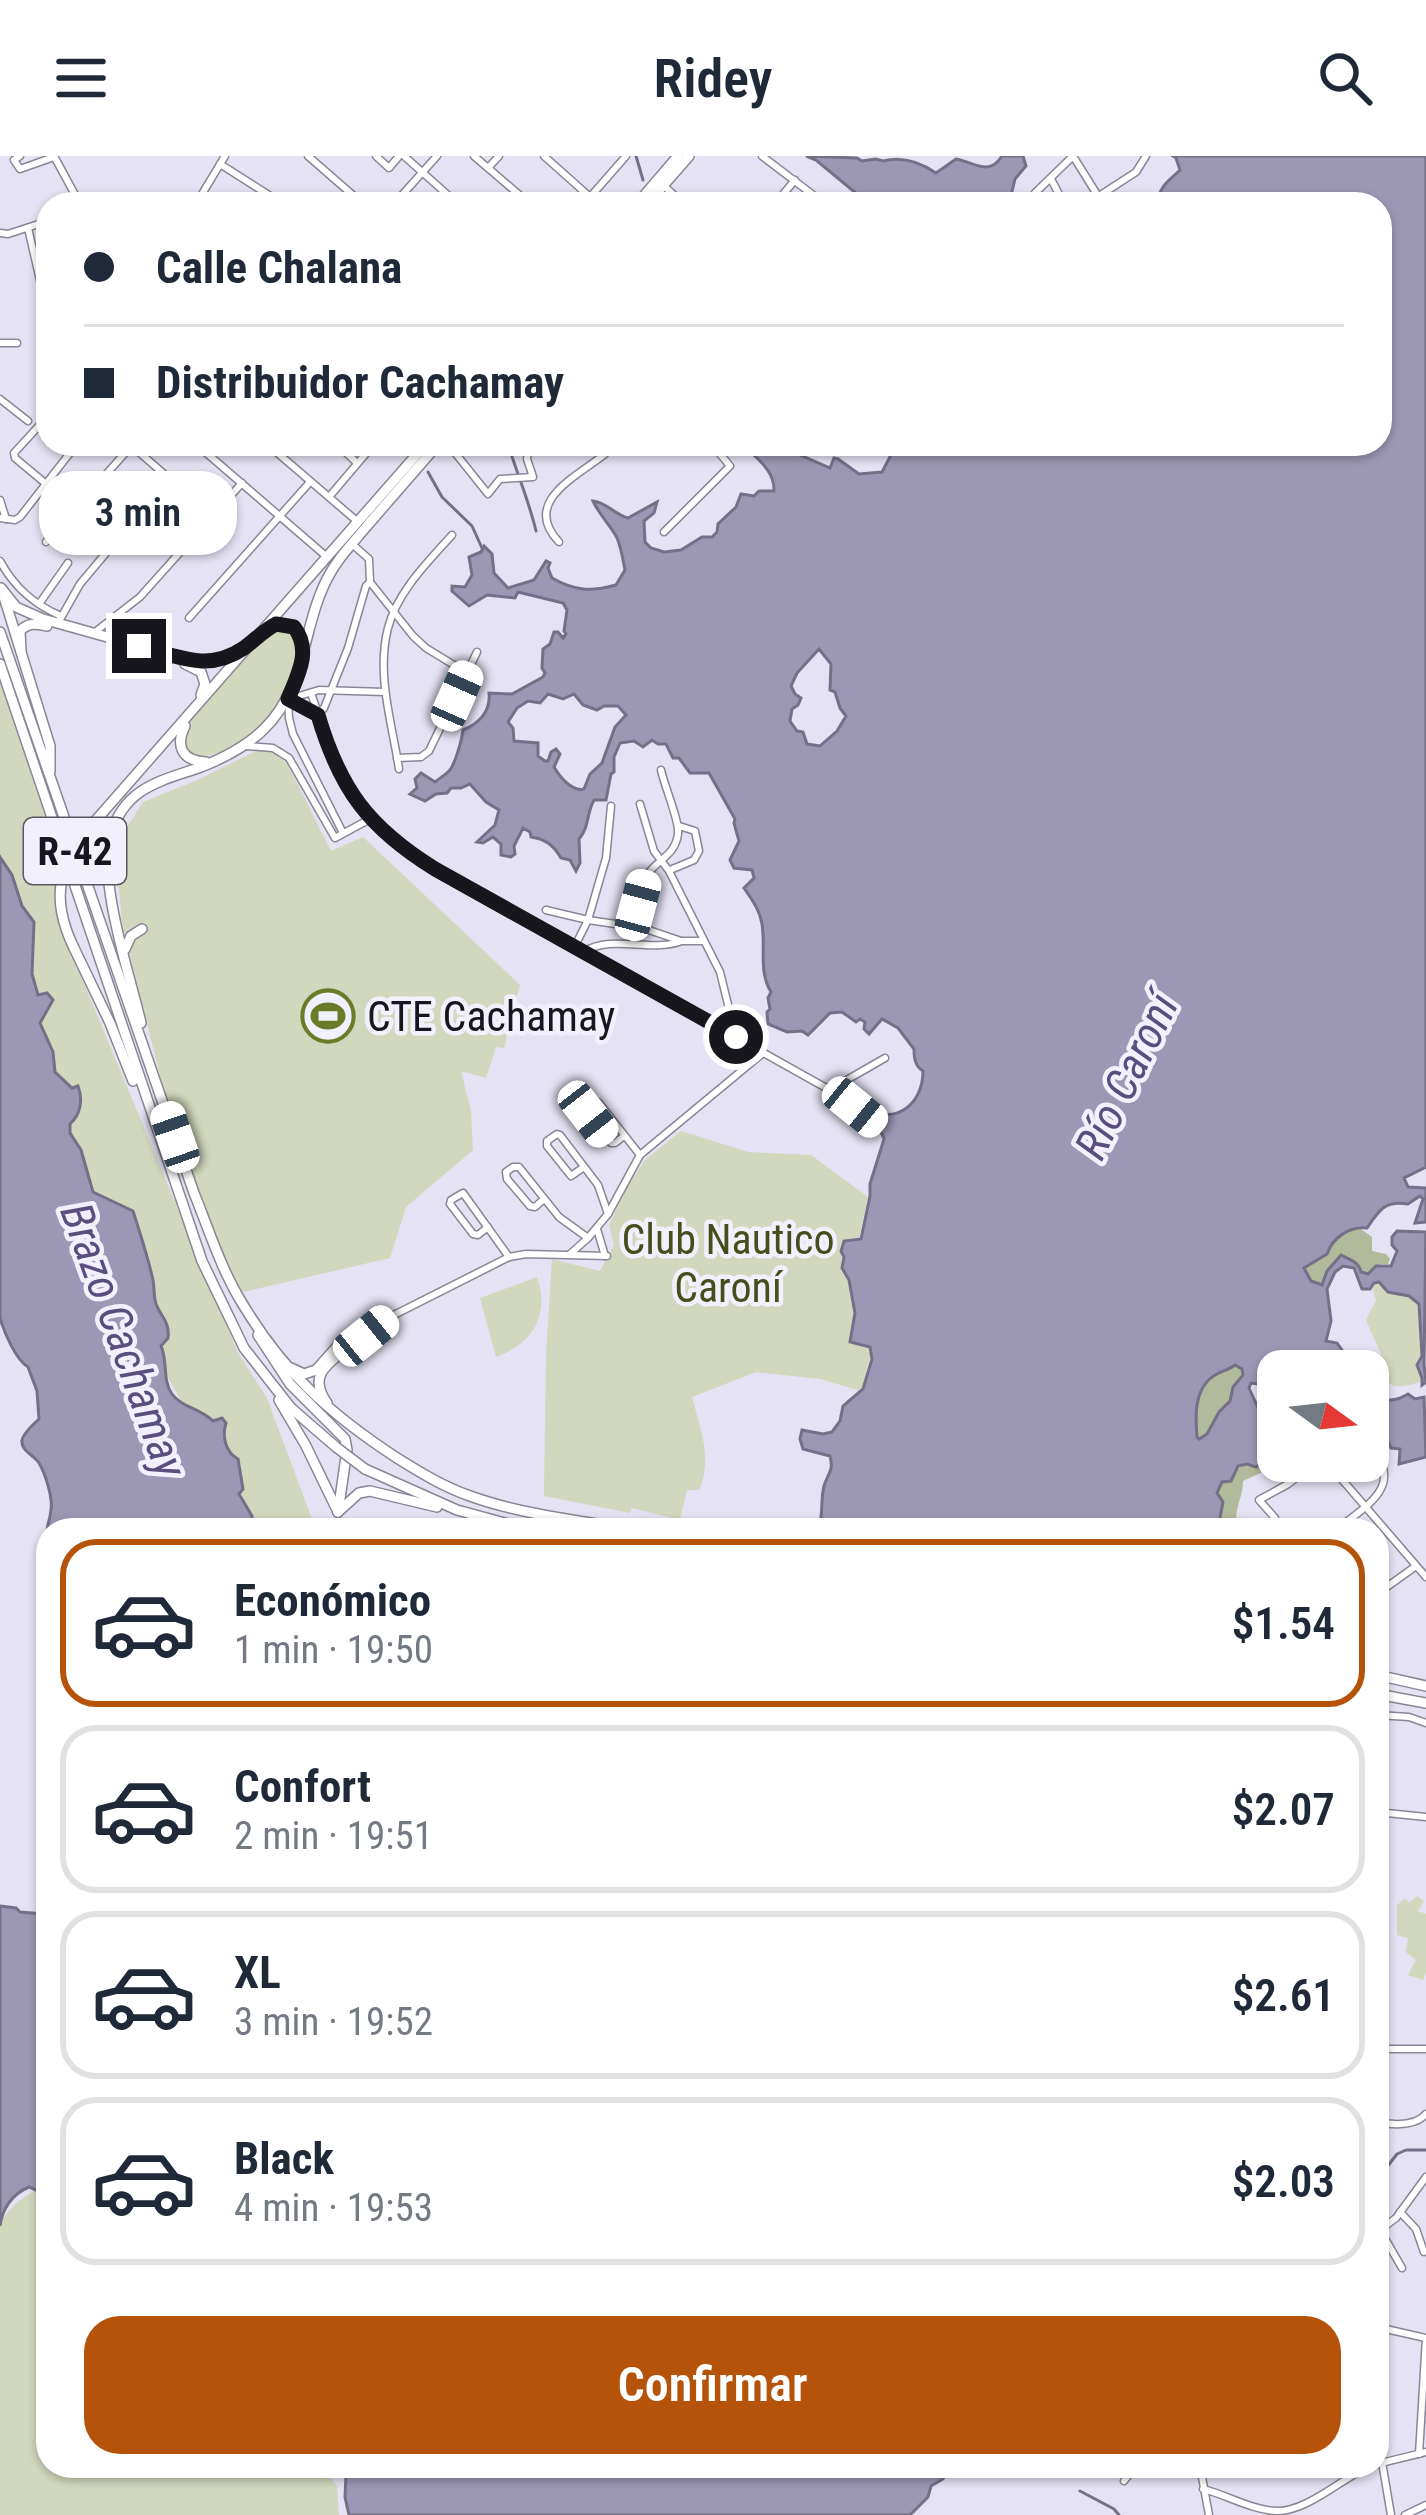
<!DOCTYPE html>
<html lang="es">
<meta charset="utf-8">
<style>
:root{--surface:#fff;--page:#f6f6f7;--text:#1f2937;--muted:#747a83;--line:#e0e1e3;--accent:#b45309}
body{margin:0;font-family:"Roboto Condensed",sans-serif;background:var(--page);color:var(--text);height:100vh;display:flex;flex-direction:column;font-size:45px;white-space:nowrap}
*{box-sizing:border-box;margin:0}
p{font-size:39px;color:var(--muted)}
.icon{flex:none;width:66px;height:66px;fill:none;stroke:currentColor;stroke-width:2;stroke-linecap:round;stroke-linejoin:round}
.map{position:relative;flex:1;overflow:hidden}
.details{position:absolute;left:36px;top:1362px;width:1353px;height:960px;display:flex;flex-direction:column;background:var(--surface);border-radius:36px;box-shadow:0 3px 9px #0004}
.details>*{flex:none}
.guide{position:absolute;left:36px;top:36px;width:1356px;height:264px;border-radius:36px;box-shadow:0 3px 9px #0004;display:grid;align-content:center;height:264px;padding:0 48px;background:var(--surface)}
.needle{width:78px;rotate:105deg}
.fabs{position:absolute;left:1257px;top:1194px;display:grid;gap:24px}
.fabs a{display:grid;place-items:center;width:132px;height:132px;border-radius:24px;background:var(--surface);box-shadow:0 3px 9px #0004;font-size:60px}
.end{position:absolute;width:54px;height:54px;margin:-27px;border:15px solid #17161c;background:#fff;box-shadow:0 0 0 6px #fff}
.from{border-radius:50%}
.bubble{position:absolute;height:84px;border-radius:36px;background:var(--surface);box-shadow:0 3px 9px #0004;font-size:39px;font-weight:600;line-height:84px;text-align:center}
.car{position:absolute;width:36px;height:72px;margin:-36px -18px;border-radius:15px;box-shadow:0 0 9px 3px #0007;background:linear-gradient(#fff 24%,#345 0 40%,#fff 0 76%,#345 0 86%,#fff 0)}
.guide b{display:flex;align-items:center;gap:42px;height:114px;font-size:45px}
.guide b+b{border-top:3px solid var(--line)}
.guide i{width:30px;height:30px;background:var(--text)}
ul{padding:21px 0 0;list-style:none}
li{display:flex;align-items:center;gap:36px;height:168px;margin:0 24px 18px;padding:0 24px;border:6px solid var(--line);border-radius:36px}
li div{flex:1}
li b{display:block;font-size:45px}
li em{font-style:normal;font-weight:600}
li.on{border-color:var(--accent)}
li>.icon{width:108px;height:108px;stroke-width:1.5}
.action{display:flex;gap:24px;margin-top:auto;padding:24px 48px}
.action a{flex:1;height:138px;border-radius:36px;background:var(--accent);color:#fff;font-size:48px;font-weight:600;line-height:138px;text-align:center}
header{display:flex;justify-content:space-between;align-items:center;height:156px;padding:0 48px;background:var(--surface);font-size:54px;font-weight:600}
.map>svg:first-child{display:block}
</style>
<header><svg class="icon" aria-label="menu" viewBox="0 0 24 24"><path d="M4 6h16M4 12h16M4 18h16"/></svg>Ridey<svg class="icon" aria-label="search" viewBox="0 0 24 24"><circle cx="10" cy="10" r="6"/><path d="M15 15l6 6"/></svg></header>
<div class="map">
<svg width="1426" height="2359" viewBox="0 0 1426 2359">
<rect width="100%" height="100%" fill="#e5e2f3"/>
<g fill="#d1d8bd">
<path d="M276,468L294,473C294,474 301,489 302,490C303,499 297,509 293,517C275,558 240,605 190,600L182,588L188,566Z"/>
<polygon points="0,525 60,704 60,770 238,1197 267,1242 316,1374 238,1374 224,1321 153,1195 89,1038 38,897 0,731"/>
<polygon points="256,595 274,596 288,609 331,695 363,681 520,829 504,892 496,891 486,922 461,915 471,955 473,994 406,1051 390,1102 239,1137 189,1014 160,920 122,767 115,690 143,646 195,625"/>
<path d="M681,975L748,996L811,999L868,1041L859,1082L843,1084L840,1089L842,1102L841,1112L848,1125L854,1157L849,1187L869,1192L871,1197L862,1232L858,1234L820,1223L756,1216L692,1241C700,1272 713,1303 699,1334H687L680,1364L632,1352L630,1357L544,1340L546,1199L552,1103L600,1115L614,1089L609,1069L627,1031L645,1004Z"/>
<path d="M537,1121C550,1158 533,1188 496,1201L480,1142Z"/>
<path d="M1379,1125C1397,1146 1406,1133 1419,1148L1422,1222V1225C1404,1232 1390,1234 1379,1217L1381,1198L1366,1164L1376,1144L1372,1131Z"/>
<polygon points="1417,1740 1424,1745 1418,1755 1426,1758 1426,1816 1423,1824 1408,1819 1416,1804 1406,1796 1408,1782 1397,1779 1397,1749 1404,1743 1410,1746"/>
<polygon points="48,2025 48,2310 320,2310 337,2330 339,2359 0,2359 0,2066 15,2048"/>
</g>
<g fill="#b1ba9a">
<path d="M1358,1071L1372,1081V1095L1386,1098L1390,1103L1388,1108H1381L1368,1118L1363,1117L1360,1111L1338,1105L1322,1129L1311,1125L1305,1110L1327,1098C1331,1085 1345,1073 1358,1071Z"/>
<path d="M1235,1209L1242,1213L1244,1219C1235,1228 1234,1237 1228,1247C1220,1259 1210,1269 1203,1282L1196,1281C1194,1259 1195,1230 1217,1218C1223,1215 1230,1213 1235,1209Z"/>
<path d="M1256,1246C1269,1258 1267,1272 1278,1285V1305H1287L1284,1310L1271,1312L1243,1325C1243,1343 1232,1355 1238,1374H1227C1201,1325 1231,1309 1275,1302L1260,1279Z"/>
</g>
<g fill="#9d97b6" stroke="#757088" stroke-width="3" fill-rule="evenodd">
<path d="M806,0L857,2L862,5L876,3L883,5C902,0 920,6 936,17L956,3C974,6 989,21 1002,0H1023L1026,10L1015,23L1009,48H869L816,4Z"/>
<path d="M1173,0H1426V1011L1404,1022L1408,1031L1426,1032V1066L1415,1067L1423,1043L1420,1040L1408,1048C1385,1044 1379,1054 1367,1072C1350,1070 1333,1081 1327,1098L1304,1112L1311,1125L1322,1129L1327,1115L1341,1099C1349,1103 1359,1106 1361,1116L1368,1118L1376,1110H1391L1397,1095L1392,1089V1081L1397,1075L1426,1076L1424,1208L1426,1226L1422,1229V1222L1417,1209L1422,1200L1419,1148L1409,1140L1388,1136L1379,1126L1374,1127L1370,1133H1362L1354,1112L1343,1110L1335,1116L1327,1133L1331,1165L1326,1185L1337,1187L1357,1215H1278V1221L1264,1229L1251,1227L1249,1232L1259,1254L1260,1279L1277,1299L1256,1311L1247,1308L1238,1310L1231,1325L1222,1326L1217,1337L1223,1346L1220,1362L1227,1374H818C824,1359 820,1345 824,1330C828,1316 834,1316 830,1300L803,1293L800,1283L802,1274L823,1278L832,1276L840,1265L843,1250L863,1233L872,1203L870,1191L850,1186L855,1157L849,1124L842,1112L844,1101L841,1095L844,1085L861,1083L870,1040V1028L884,983L882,978L862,960L867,953C898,969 923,947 923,915C915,910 914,902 914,893L898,872L882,863L869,878L864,873L865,866L860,863L856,866L842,856L830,857L808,879L802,875L787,876L768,868L767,856L770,853L768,842L771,836C758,814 766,792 762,768C760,754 752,744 744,732L754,722L752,714L734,712L730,704L739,685L734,667L735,663L709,617H690L679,602H673L666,588H658L652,584L643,591L634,585L620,587L614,601V616L611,618L606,644H594C586,658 590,670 579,683L580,707L576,715L570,704L561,702C554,690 546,683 531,681L530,676L523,672L514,690L515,698L511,701L501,699V688L493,681L483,687L477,686L495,669L499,654L486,646L470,628L461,632H451L447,637L436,638L425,645L410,638L417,632L415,623L421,617L435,626C440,622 445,619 449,615C455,609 462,583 463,574C478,568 491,556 489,537L512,538L543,521L545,517L542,512L543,493L550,488L554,476H558L563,482L566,478L564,475L567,454L563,447L518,436L515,442L487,439L469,450L452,435V430L465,431L472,419L469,401L481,396L484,390L492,398L494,417L508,432L534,424L546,405L550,407L548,412L552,422C575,435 591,436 616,429L625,414C623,404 621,391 617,382C611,370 600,360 593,345C606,346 615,359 628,362L657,346L654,357L644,365L645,386L651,392L664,396L681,394L702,381H712L717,376L718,368L736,351L741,338L754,340L759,335H774C775,314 756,302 742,288H775L830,312L834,302L838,303L859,318L882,316L892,297L893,288H1380V48H1156C1162,27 1167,27 1180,14L1176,2ZM819,493L831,508L830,534L835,536L840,552L846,560L837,575L820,590L807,588L803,576L797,575L790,565L792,553L798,549L801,542L795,538L791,530L797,517ZM548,538L563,543L574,538L583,549L597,554L604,550H618L626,559L615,571L602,607L590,618L584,633C572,636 560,621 554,611L560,598L556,593L551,596L548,605H545L538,600V587L514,585L513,572L508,566L517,552L528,545L540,547ZM1235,1209L1242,1213L1243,1219L1233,1231L1230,1245L1219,1256L1207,1278L1199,1283L1197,1281C1195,1259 1194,1230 1217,1218C1223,1215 1230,1213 1235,1209Z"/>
<path d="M0,701L12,719L22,750L34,766L32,818L38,839L47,837L53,844L40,867L53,896L55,916L72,932L78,930C83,943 81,958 70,968V977L81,994L93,1036L133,1055C140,1077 147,1098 152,1120C155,1129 153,1139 156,1148C161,1161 170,1166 168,1182L161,1190C168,1205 162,1224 172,1238C181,1251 202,1253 213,1265L222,1262L226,1267C222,1280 225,1296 238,1303L243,1333L239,1338L252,1360V1374H48V1382C45,1370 50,1366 51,1354C53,1341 45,1317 39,1307C34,1299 21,1295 22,1285C22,1278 35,1267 39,1263L37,1235L28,1211C16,1204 4,1176 0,1162Z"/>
<path d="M1368,1232C1380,1245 1392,1248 1408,1238L1415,1243L1424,1241L1426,1301L1399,1308L1400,1293L1391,1292L1378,1265L1368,1254Z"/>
<path d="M0,1750L16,1752L20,1756L44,1758L48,1755V2040L29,2031C12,2038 2,2053 0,2070Z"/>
<polygon points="337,2310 950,2310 943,2323 931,2330 928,2341 910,2359 349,2359 345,2341 346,2319"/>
</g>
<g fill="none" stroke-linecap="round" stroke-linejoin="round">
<g stroke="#757088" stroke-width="3">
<polyline points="636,0 643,24"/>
<path d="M508,288C517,318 529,345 536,375"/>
<polyline points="428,316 442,341 472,370 482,392"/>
<polyline points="1377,2024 1397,1998 1406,1994 1426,1994"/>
<polyline points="1080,2335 1114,2353 1119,2359"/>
</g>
<g stroke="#898695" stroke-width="9">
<g id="minor">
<polyline points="20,0 14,4 20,13 54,1"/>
<polyline points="54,0 80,48"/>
<polyline points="308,0 363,48"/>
<polyline points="376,0 389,12 399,0"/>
<polyline points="404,0 458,48"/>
<polyline points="474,0 530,48"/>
<polyline points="544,0 590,41"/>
<polyline points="762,0 825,48"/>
<polyline points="220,8 283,48"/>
<polyline points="488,12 499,0"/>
<polyline points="1051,23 1064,48"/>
<polyline points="664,30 684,48"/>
<polyline points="1035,37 1073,0 1103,48"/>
<polyline points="1099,40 1136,16 1146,0"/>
<path d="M87,48C107,41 117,41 136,48"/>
<polyline points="196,48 225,0"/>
<polyline points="394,48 437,0"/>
<polyline points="584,48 626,0"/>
<polyline points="775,48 795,24"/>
<polyline points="28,72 42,133 48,140"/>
<polyline points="0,77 8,78 48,65"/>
<polyline points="0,187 17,187"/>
<polyline points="0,243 28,265"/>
<polyline points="196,288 327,401"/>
<polyline points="267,288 358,366"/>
<polyline points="337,288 356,306"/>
<polyline points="448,288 488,338 500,323 533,321 527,303 529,288"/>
<polyline points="132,290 211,359"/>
<polyline points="45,327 15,302 14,297 48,260"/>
<polyline points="329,341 374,288"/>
<polyline points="0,344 6,363"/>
<polyline points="0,362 15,364 20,361 77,288"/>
<polyline points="664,376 730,310 712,288"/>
<polyline points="46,386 133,288"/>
<path d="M559,386C521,346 576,321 605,298L598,288"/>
<polyline points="352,388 369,403 370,426 413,480 426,492 467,517"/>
<path d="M0,405C14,431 33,448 61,460"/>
<polyline points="39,448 68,407"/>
<polyline points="189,462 310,326"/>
<polyline points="58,467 80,428 168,323"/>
<polyline points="95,476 140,441 242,327"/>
<path d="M311,537C326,581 339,626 369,662C407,709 509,755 563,785C653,833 741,885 830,934L878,971"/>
<polyline points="288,543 318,559 324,552 348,492 366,430 370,426"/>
<polyline points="288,543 289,562 293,578 343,677"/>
<polyline points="289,543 319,534 385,536"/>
<polyline points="247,590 273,592 289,602 335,682 370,663"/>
<polyline points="397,602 421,601 429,595 477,496"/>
<path d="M399,613C392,567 376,518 388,472C397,436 428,406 452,379"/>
<polyline points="640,648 654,695 669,715 720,816 736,881"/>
<polyline points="670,714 694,704 699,695 695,675 679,670"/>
<polyline points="546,754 588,764 643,772 681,785 703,785"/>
<path d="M633,788C634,767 635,742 645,722C655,704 675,701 678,678C680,666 664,629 661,614"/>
<polyline points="575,790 588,764 606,702 611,650"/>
<path d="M583,796C612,778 648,796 679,786"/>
<polyline points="831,933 885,902"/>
<polyline points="624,980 615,987 611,987 588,958 588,953 599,947 640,999"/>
<polyline points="584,1011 571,1020 547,990 547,985 557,978 560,979 598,1029 608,1058"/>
<polyline points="544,1043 535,1051 530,1050 507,1023 506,1016 513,1011 519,1011 559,1061 588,1082"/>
<polyline points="488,1071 478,1079 473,1078 450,1048 451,1044 463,1037 509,1101"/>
<polyline points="597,1073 605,1100"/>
<polyline points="570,1098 588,1082 608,1058 640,999 763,897"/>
<polyline points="343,1184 364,1170 390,1161 509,1101 526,1098 607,1100"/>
<polyline points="347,1192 383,1166"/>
<polyline points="1269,1231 1278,1241"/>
<polyline points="1326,1305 1426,1421"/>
<polyline points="1279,1374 1275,1362 1259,1344 1288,1328 1318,1305"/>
<path d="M1336,1374C1370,1347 1406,1329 1368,1287"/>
<polyline points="1377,1438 1416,1410"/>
<polyline points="1377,1559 1409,1561 1426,1567"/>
<polyline points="1377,1656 1426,1661"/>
<polyline points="1377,1893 1426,1893"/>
<path d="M1377,1966C1393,1969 1415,1971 1426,1958"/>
<polyline points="1400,2056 1416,2073 1424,2096"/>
<polyline points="1380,2074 1402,2112"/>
<polyline points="1377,2076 1396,2062 1426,2021"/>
<polyline points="1377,2171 1426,2182 1419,2298"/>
<polyline points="1382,2306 1391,2359"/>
<polyline points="1377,2308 1426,2296"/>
<polyline points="1126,2310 1134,2312 1139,2310"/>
<polyline points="1200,2310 1209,2359"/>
<polyline points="1124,2325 1134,2312"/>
<path d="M1203,2333C1227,2339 1252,2354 1276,2355C1307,2356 1342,2322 1370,2310"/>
<polyline points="1405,2359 1426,2349"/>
</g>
</g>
<g stroke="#898695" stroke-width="12">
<g id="major">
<polyline points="637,48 678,0"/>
<polyline points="647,48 689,0"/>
<polyline points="1,432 16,451 43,463 193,505 214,506 240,495"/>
<polyline points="4,441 50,590 50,615"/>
<path d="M267,473C284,464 299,468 303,488"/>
<path d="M0,476L194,1037C209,1074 221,1113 242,1147C283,1216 331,1259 397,1302C421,1317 444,1331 470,1340C523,1359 579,1364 633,1374"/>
<path d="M21,495L20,475C28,466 36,468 47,470"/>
<polyline points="0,508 202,1105 244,1192 291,1252 336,1291"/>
<polyline points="185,508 201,516 205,528 201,539"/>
<path d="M185,570C175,590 182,605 206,606"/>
<polyline points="97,663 426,288"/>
<polyline points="74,792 110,867 133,925"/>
<polyline points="125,793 131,780 142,773"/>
<path d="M141,867C130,819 97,724 111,678C125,631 161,625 201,611C224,602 247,590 264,573C306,532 302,472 327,423C337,403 352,388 366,371C390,343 414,316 438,288"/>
<polyline points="258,1179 290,1228 345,1283 347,1294 338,1356"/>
<polyline points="291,1212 304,1218 316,1214 342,1185"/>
<polyline points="279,1244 306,1290 338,1356"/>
<path d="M327,1247C308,1220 326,1209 347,1192"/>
<polyline points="365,1313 457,1354 530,1374"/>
<polyline points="338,1356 359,1337 370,1335 437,1351"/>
<polyline points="1377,1519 1426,1530"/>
<polyline points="1377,1538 1426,1547"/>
</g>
</g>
<use href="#minor" stroke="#fff" stroke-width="6"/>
<use href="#major" stroke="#fff" stroke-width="9"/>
<g stroke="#898695" stroke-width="12" stroke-linecap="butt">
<g id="major-bridge">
<path d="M74,792C48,739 60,706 97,663"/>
<polyline points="336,1291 365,1313"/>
</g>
</g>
<use href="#major-bridge" stroke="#fff" stroke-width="9"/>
</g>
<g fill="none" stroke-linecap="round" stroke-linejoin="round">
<path stroke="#17161c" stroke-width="15" d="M139,490C178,500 207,517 244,492C255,484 263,475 276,468L294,471C312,494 298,519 288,543L318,559C340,634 369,672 435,713L736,881"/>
</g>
<defs>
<g id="stadium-ring" transform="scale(2.7)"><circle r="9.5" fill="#f2f0fd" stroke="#6a7b29" stroke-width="1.5"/><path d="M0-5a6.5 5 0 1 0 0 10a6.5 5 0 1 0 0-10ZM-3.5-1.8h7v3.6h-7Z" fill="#6a7b29"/></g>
</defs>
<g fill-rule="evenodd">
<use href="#stadium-ring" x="328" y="860"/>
</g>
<g text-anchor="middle" stroke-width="9" stroke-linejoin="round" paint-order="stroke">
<rect fill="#f2f0fd" stroke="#595760" stroke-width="3" x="24" y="662" width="102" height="66" rx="9"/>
<g font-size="39" font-weight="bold" fill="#17161c">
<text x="75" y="709">R-42</text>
</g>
<g font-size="42" fill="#17161c" stroke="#f2f0fd" text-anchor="start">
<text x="367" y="875">CTE Cachamay</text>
</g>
<g font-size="42" fill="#444f1b" stroke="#f2f0fd">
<text x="728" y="1098">Club Nautico<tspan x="728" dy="48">Caroní</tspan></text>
</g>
<g font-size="45" font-style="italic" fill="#594e7d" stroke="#f2f0fd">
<text transform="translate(1126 920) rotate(-64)" y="16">Río Caroní</text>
<text transform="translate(124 1184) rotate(70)" y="16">Brazo Cachamay</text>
</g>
</g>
</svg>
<div class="fabs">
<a><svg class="needle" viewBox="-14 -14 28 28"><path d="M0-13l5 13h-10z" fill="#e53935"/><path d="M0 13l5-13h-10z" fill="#747a83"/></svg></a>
</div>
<i class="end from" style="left:736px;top:881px"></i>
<i class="end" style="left:139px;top:490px"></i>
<div class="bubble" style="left:39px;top:315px;width:198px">3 min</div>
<i class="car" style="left:457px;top:540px;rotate:24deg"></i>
<i class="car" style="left:638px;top:749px;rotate:15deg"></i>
<i class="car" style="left:855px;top:951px;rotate:129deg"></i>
<i class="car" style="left:588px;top:958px;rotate:142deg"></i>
<i class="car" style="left:175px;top:981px;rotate:341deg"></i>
<i class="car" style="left:366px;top:1180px;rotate:51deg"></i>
<div class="guide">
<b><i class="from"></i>Calle Chalana</b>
<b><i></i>Distribuidor Cachamay</b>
</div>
<section class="details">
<ul>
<li class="on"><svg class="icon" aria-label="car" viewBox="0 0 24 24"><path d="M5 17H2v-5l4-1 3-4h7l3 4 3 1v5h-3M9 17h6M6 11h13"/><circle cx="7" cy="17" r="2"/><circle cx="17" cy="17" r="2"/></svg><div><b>Económico</b><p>1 min · 19:50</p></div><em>$1.54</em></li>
<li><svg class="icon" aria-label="car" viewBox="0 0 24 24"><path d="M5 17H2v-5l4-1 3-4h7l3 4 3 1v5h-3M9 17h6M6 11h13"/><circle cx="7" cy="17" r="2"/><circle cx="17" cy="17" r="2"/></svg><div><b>Confort</b><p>2 min · 19:51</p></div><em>$2.07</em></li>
<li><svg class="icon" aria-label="car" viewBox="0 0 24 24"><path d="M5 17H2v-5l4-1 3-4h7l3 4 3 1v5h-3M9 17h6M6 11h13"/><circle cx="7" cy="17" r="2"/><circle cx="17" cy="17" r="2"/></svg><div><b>XL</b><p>3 min · 19:52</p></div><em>$2.61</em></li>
<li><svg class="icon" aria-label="car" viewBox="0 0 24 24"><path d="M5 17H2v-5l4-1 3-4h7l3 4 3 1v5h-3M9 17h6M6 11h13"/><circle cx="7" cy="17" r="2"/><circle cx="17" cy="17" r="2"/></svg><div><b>Black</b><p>4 min · 19:53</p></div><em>$2.03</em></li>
</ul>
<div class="action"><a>Confirmar</a></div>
</section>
</div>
